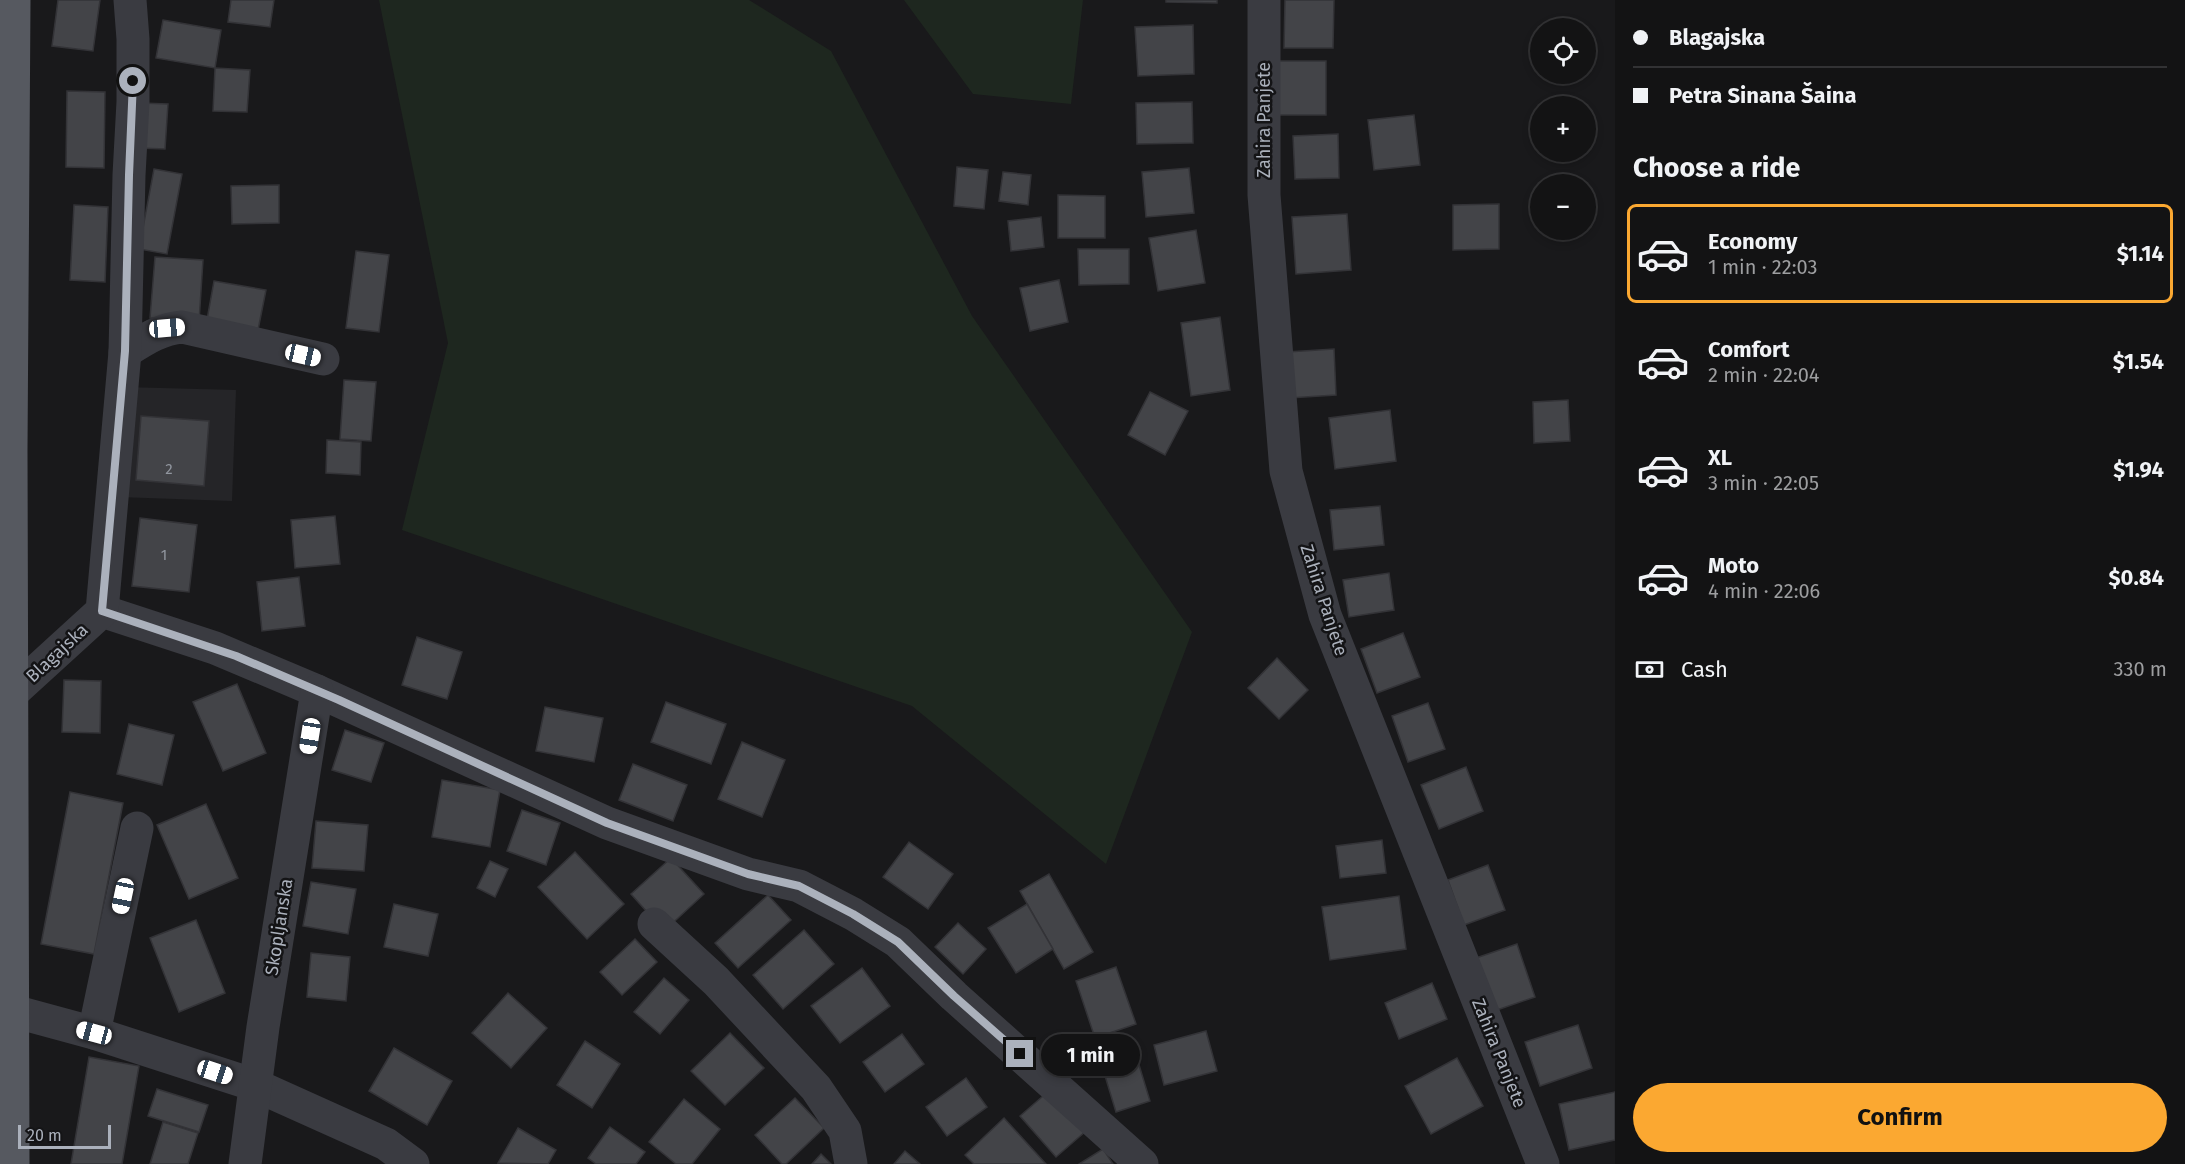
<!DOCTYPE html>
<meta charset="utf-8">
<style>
:root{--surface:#131314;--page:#1c1c1d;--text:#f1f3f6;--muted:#9d9ea0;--line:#323234;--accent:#fba831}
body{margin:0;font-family:"Fira Sans",sans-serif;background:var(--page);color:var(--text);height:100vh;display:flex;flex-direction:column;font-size:22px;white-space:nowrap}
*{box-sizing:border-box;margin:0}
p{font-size:20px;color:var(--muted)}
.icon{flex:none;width:33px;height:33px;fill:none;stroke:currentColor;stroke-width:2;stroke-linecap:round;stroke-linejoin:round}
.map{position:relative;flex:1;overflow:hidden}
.details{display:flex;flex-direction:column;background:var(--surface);width:570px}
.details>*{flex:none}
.banner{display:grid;align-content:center;height:132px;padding:0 18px;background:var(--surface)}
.fabs{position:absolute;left:1530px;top:18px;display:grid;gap:12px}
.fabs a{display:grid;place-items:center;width:66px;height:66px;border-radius:50%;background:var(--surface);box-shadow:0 3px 9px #0003,0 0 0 2px var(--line);font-size:30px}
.scale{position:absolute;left:18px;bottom:15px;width:93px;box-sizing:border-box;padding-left:6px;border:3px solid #abb1bc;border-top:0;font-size:16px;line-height:21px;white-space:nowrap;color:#abb1bc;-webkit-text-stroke:4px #141416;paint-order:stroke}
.end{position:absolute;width:27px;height:27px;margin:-14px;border:8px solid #abb1bc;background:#111;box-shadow:0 0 0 3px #111}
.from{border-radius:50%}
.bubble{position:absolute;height:42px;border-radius:21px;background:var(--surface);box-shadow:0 3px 9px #0003,0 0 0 2px var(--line);font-size:20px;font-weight:700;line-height:42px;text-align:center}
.car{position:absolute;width:18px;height:36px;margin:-18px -9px;border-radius:8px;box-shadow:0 0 4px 2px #0007;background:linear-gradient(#fff 24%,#345 0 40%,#fff 0 76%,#345 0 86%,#fff 0)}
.banner b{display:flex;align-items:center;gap:21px;height:57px;font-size:22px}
.banner b+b{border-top:2px solid var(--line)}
.banner i{width:15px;height:15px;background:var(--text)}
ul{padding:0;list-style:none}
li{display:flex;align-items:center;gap:18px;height:99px;margin:0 12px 9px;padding:0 6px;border:3px solid transparent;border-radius:9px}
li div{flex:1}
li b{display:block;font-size:22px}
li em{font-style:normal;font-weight:700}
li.active{border-color:var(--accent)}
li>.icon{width:54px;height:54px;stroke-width:1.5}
h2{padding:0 18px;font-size:27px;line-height:72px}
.pay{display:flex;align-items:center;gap:15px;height:66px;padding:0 18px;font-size:22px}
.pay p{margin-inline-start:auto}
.button{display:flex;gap:12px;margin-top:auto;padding:12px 18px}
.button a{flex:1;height:69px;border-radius:36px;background:var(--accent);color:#111;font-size:24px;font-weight:700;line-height:69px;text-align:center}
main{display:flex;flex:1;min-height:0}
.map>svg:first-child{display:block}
</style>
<main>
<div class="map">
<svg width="1615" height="1164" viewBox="0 0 1615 1164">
<rect width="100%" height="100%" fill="#19191b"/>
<polygon fill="#252528" points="123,387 236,390 232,501 119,497"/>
<g fill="#1e271f">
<polygon points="379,0 749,0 831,51 972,316 1192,632 1106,864 912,706 402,530 448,343"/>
<polygon points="904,0 1083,0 1071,104 973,94"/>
</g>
<g fill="#434448" stroke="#333337" stroke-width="1.5">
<polygon points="58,0 100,0 93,51 52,46"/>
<polygon points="231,0 274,0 270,27 228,22"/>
<polygon points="1166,0 1217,0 1217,3 1166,2"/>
<polygon points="1285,0 1334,0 1333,48 1284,48"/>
<polygon points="163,20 221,30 215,68 156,58"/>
<polygon points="1193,25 1194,74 1138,76 1135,27"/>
<polygon points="1276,61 1326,61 1326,115 1277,115"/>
<polygon points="215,68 250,70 247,112 213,111"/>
<polygon points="67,91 105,92 104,168 66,167"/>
<polygon points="1192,102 1193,143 1137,144 1136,103"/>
<polygon points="141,103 168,104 165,149 138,148"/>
<polygon points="1414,115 1420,165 1374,170 1368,120"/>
<polygon points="1338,134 1339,178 1295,179 1293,136"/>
<polygon points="957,167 988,170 984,209 954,206"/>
<polygon points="1189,168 1194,213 1146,217 1142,172"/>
<polygon points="154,169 182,174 167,254 139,249"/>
<polygon points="1003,172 1031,175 1028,205 999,201"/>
<polygon points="279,185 279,223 232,224 231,186"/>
<polygon points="1058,195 1105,196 1105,238 1058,238"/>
<polygon points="1499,204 1499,249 1453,250 1453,205"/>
<polygon points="74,205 108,207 105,282 70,280"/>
<polygon points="1347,214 1351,270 1296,274 1292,217"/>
<polygon points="1041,217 1044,247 1011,251 1008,221"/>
<polygon points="1196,230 1205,283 1158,291 1149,238"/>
<polygon points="1078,249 1129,249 1129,284 1079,285"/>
<polygon points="356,251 389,255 379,332 346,328"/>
<polygon points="155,257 203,260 199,322 150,318"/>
<polygon points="1059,280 1068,322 1030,331 1020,288"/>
<polygon points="214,281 266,290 257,335 206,325"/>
<polygon points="1220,317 1230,390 1191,396 1181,323"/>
<polygon points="1334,349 1336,395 1289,398 1287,352"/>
<polygon points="344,380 376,382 371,441 340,439"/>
<polygon points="1150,392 1188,411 1165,455 1128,435"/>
<polygon points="1568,400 1570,441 1534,443 1533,402"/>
<polygon points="1390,410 1396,461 1335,469 1329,418"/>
<polygon points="141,416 209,421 204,486 136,480"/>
<polygon points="327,440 361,442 360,475 326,473"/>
<polygon points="1380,506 1384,545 1334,550 1330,510"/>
<polygon points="335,516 340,564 295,568 291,520"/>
<polygon points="140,518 197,525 189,592 132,586"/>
<polygon points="1389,573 1394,610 1349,617 1343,580"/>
<polygon points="299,577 305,626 262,631 257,582"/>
<polygon points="1403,633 1420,677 1377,693 1361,649"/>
<polygon points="417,637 462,652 447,699 402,685"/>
<polygon points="1277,658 1308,690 1279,719 1248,688"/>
<polygon points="64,680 101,681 100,733 62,732"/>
<polygon points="237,684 266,753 223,771 193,702"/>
<polygon points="666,702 726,724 711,764 651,742"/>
<polygon points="1428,703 1445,749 1408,762 1392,716"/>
<polygon points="545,707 603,718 594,762 536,751"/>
<polygon points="129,724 174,735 162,785 117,774"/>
<polygon points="345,730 384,743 371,782 332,770"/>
<polygon points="742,742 785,760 762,817 718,799"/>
<polygon points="633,764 687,785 673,821 619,800"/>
<polygon points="1466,767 1483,811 1439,829 1421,785"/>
<polygon points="442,780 500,790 490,847 432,837"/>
<polygon points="70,792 123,803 94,954 41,944"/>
<polygon points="206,804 238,878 189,899 157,825"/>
<polygon points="522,810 560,823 546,865 507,851"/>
<polygon points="316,821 368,825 364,871 312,868"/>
<polygon points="1382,840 1386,873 1340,878 1336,846"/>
<polygon points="909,842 953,874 928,909 883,877"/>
<polygon points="575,852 624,904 587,939 538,887"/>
<polygon points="671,858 704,894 664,931 631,894"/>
<polygon points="490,861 508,869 495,897 477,888"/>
<polygon points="1488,865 1505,910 1464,925 1448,880"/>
<polygon points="1049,874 1093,952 1064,969 1020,891"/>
<polygon points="311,882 356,889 348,934 303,926"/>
<polygon points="768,895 791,920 738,968 715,943"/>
<polygon points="1399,896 1406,949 1330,960 1322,907"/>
<polygon points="394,904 438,914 428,956 384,947"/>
<polygon points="1027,904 1053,949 1016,973 988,928"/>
<polygon points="196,920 225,993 179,1012 150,938"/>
<polygon points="958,923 986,949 963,974 935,947"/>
<polygon points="804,930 834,964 783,1009 753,975"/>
<polygon points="635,939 657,962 622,995 600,972"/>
<polygon points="1517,944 1535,997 1494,1011 1476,958"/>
<polygon points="311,953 350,957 346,1001 307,997"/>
<polygon points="1116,967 1136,1024 1095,1038 1076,981"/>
<polygon points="862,968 890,1006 840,1043 811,1006"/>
<polygon points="664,978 689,1000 660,1034 634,1012"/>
<polygon points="1432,983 1447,1019 1399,1039 1385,1003"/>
<polygon points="508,993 547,1028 511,1068 472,1033"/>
<polygon points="1578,1025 1592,1068 1540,1086 1525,1042"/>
<polygon points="1206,1031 1217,1071 1164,1085 1154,1045"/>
<polygon points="730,1033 764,1068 725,1105 691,1071"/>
<polygon points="902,1034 924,1064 885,1092 863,1062"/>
<polygon points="585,1041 620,1064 592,1108 557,1085"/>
<polygon points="394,1048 452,1081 427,1125 369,1091"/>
<polygon points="1136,1055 1150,1101 1116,1112 1102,1066"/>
<polygon points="89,1057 139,1066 122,1164 71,1164"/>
<polygon points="1457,1058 1483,1106 1431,1134 1405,1086"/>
<polygon points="966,1078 987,1107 947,1136 926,1107"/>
<polygon points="157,1089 208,1105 199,1132 148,1116"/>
<polygon points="1050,1090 1086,1131 1056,1157 1020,1116"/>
<polygon points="1615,1092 1615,1140 1569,1150 1559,1104"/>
<polygon points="795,1098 824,1128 786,1164 782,1164 755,1135"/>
<polygon points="684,1099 720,1129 692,1164 676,1164 649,1142"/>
<polygon points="1004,1118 1046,1164 974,1164 965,1155"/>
<polygon points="163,1122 198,1133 188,1164 150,1164"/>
<polygon points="610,1127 645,1152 636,1164 596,1164 588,1158"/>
<polygon points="518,1128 556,1150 548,1164 498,1163"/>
<polygon points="1103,1149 1113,1164 1079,1164"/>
<polygon points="905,1151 920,1164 894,1164"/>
<polygon points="821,1154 831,1164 812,1164"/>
</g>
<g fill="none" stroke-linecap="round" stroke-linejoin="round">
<g stroke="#3a3b41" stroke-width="33">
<polyline points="1264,0 1264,195 1286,471 1325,615 1543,1164"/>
<path d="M125,352C144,340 160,329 182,327L323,359"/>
<polyline points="102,611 215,648 317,691 607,823 748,874 799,886 853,914 898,942 954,996 1142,1164"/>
<polyline points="11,694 102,611 125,352 129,175 133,102 133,39 130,0"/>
<polyline points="654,924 716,981 816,1088 845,1131 851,1164"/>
<polyline points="13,1011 94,1033 255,1085 386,1144 413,1164"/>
<polyline points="94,1033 137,828"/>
<polyline points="245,1164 263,1027 317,691"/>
</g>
<polyline stroke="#565960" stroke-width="33" points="13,1164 11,450 14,0"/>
</g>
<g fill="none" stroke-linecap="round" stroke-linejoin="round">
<polyline stroke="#abb1bc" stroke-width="8" points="133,81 129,175 125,351 102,611 236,656 339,700 607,823 748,874 799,886 853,914 898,942 954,996 1020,1054"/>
</g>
<g text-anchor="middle" stroke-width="5" stroke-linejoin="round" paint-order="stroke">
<g font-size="15" fill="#91969f">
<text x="169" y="474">2</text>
<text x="164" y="560">1</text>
</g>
<g font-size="18" fill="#abb1bc" stroke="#141416">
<text transform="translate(1264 120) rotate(-90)" y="6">Zahira Panjete</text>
<text transform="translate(1324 600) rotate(72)" y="6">Zahira Panjete</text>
<text transform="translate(57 653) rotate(-43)" y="6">Blagajska</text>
<text transform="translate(279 927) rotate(-81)" y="6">Skopljanska</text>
<text transform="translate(1499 1053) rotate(68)" y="6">Zahira Panjete</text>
</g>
</g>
</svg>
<div class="fabs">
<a><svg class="icon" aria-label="locate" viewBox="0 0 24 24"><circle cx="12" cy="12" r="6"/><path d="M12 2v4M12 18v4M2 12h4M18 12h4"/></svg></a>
<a>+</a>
<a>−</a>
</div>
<div class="scale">20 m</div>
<i class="end from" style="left:133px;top:81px"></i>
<i class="end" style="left:1020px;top:1054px"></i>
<div class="bubble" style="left:1041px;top:1034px;width:99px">1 min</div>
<i class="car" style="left:167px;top:328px;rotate:85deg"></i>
<i class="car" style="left:303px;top:355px;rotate:103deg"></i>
<i class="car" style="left:310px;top:736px;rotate:189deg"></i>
<i class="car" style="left:123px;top:896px;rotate:192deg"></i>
<i class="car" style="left:94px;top:1033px;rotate:285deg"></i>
<i class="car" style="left:215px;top:1072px;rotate:108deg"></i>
</div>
<section class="details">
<div class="banner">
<b><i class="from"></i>Blagajska</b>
<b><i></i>Petra Sinana Šaina</b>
</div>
<h2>Choose a ride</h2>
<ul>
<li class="active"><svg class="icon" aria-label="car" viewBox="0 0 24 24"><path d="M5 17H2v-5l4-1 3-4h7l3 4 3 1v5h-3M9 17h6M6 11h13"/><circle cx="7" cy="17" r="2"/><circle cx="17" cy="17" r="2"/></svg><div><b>Economy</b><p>1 min · 22:03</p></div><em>$1.14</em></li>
<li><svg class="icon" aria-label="car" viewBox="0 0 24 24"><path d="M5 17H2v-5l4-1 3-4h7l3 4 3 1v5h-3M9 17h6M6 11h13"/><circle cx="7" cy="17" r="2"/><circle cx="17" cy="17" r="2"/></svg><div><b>Comfort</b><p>2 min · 22:04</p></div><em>$1.54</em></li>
<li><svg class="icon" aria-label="car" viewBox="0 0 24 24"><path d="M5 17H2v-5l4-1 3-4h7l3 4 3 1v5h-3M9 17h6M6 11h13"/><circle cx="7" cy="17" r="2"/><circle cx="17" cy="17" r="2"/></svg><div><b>XL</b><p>3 min · 22:05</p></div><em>$1.94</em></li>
<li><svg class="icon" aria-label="car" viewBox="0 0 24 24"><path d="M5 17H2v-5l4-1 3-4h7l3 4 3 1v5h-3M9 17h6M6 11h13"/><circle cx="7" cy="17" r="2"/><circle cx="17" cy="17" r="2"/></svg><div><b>Moto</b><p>4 min · 22:06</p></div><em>$0.84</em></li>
</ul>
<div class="pay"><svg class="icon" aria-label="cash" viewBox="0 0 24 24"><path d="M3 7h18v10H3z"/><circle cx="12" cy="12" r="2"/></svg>Cash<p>330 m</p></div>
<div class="button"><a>Confirm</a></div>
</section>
</main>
